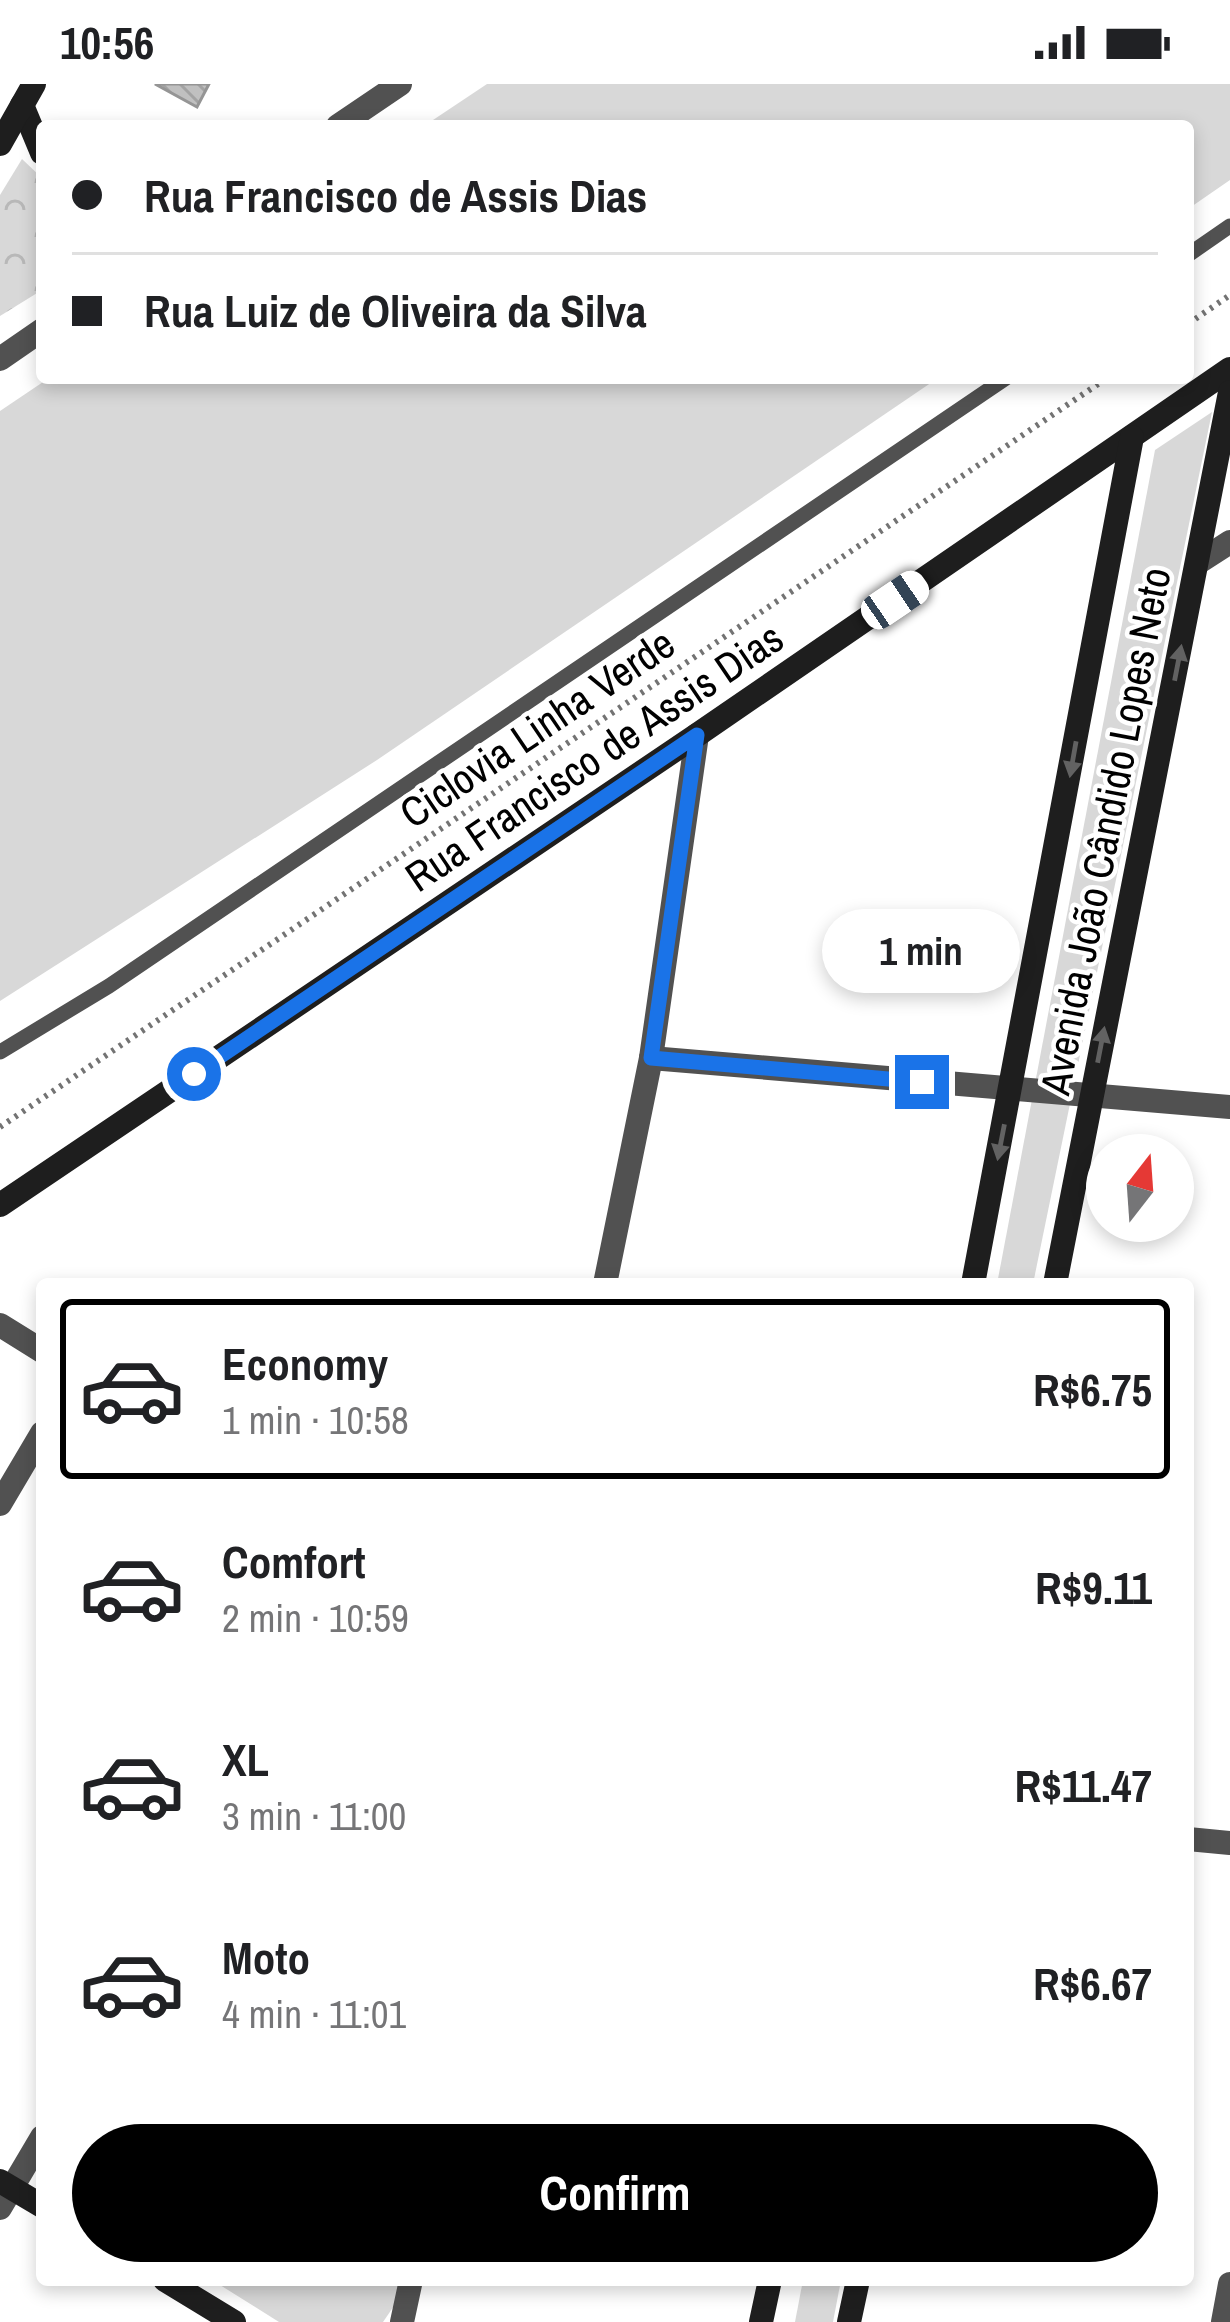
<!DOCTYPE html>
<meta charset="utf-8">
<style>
:root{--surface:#fff;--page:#f6f6f6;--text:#202124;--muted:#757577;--line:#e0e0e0;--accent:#000}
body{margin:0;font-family:"Archivo Narrow",sans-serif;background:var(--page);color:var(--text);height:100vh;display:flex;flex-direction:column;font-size:45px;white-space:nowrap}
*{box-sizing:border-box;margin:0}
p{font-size:39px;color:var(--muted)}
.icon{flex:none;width:66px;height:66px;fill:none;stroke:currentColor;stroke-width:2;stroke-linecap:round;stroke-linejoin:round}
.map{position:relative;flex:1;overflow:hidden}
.side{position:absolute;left:36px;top:1194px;width:1158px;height:1008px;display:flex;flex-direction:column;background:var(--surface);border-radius:12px;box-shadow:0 6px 18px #0003}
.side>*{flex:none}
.guide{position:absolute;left:36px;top:36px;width:1158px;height:264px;border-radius:12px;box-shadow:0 6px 18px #0003;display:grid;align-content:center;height:264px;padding:0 36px;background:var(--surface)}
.needle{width:78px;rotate:17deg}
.fabs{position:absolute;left:1086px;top:1050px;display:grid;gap:24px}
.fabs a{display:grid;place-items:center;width:108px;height:108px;border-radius:50%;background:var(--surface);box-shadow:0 6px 18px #0003;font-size:60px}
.end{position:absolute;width:54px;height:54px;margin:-27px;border:15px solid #1a73e8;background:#fff;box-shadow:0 0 0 6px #fff}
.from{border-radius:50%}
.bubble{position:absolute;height:84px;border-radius:42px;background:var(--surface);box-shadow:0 6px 18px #0003;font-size:39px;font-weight:700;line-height:84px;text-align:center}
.car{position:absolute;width:36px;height:72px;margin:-36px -18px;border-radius:15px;box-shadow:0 0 9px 3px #0007;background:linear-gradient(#fff 24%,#345 0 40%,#fff 0 76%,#345 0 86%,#fff 0)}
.guide b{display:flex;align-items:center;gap:42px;height:114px;font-size:45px}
.guide b+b{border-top:3px solid var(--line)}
.guide i{width:30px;height:30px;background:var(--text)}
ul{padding:21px 0 0;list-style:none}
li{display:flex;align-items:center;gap:36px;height:180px;margin:0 24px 18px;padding:0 12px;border:6px solid transparent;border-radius:12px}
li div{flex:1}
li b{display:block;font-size:45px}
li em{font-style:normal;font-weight:700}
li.on{border-color:var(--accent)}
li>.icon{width:108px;height:108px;stroke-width:1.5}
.primary-button{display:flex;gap:24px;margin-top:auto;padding:24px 36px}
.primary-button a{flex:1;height:138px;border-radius:72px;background:var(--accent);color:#fff;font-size:48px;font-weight:700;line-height:138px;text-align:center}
.status{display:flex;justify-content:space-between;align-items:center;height:84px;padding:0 60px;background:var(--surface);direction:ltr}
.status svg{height:33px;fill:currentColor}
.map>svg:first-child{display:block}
</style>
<div class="status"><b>10:56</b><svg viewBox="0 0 49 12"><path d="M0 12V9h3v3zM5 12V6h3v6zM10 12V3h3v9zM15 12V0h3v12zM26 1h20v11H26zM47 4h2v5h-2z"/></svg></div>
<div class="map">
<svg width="1230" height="2238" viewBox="0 0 1230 2238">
<defs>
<pattern id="park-crowns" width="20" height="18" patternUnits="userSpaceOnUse" patternTransform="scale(3)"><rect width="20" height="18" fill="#d8d8d8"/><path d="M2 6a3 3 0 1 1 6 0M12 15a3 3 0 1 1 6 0" fill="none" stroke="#b8b8b8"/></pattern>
<pattern id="building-back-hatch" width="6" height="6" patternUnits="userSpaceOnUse" patternTransform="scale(3)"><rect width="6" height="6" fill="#c0c0c0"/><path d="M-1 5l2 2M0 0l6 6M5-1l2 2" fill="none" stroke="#a3a3a3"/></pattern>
</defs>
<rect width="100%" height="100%" fill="#fff"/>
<g fill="#d8d8d8">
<polygon points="487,0 1230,0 1230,96 1188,125 1188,42 424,42"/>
<polygon points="49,294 938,294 377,676 0,917 0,327"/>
<polygon points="1212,328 1033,1200 997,1200 1155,366"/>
<polygon points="212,2196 401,2196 396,2219 383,2238 279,2238"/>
<polygon points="803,2196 841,2196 833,2238 795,2238"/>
</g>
<polygon fill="url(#park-crowns)" points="22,75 42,94 42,206 0,232 0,111"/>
<polygon fill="url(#building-back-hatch)" stroke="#959595" stroke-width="3" points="155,0 209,0 197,23"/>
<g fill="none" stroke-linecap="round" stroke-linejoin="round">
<g stroke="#737373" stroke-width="6" stroke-dasharray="3 6" stroke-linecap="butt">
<polyline points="1188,240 1230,211"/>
<polyline points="0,1043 1107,294"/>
</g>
<g stroke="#515151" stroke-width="15">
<polyline points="1188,171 1230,142"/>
<polyline points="0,968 109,902 1006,294"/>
</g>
<g stroke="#515151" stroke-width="24">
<polyline points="338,42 400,0"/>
<polyline points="0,275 42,246"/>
<polyline points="1199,478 1230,458"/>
<polyline points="651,974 1230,1023"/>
<polyline points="605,1200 651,974 697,651"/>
<polyline points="0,1241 42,1267"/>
<polyline points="0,1420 42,1349"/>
<polyline points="1188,1755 1230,1759"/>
<polyline points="0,2124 42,2053"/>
<polyline points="402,2238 411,2196"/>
<polyline points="1223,2238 1230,2200"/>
</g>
<g stroke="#1e1e1e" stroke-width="24">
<polyline points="22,21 42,69"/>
<polyline points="0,60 34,0"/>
<polyline points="0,1121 697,651 1230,285"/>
<polyline points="973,1200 1132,353"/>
<polyline points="1055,1200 1230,308"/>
<polyline points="0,2097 42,2122"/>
<polyline points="165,2196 234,2238"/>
<polyline points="761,2238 770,2196"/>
<polyline points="849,2238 858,2196"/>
</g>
</g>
<defs><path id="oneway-solid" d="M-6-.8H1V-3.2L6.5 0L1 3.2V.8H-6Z" transform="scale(3)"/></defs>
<g fill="#626262">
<use href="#oneway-solid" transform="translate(1178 579) rotate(-79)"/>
<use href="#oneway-solid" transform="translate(1073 675) rotate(100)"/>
<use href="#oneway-solid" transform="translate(1101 961) rotate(-79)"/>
<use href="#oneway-solid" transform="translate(1001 1058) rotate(101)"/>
</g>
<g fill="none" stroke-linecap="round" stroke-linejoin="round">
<polyline stroke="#1a73e8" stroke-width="15" points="194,990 697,651 651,974 922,998"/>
</g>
<g text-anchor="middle" stroke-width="9" stroke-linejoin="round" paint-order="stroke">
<g font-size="42" fill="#000" stroke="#fff">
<text transform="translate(537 644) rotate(-34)" y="15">Ciclovia Linha Verde</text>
<text transform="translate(594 673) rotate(-34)" y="15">Rua Francisco de Assis Dias</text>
<text transform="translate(1105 747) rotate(-79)" y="15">Avenida João Cândido Lopes Neto</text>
</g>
</g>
</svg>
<div class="fabs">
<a><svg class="needle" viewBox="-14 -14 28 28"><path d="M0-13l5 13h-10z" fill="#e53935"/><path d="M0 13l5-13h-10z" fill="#757577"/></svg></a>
</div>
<i class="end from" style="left:194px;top:990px"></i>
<i class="end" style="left:922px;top:998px"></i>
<div class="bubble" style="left:822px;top:825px;width:198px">1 min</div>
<i class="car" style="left:895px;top:516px;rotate:56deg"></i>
<div class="guide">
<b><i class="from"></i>Rua Francisco de Assis Dias</b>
<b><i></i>Rua Luiz de Oliveira da Silva</b>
</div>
<section class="side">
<ul>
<li class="on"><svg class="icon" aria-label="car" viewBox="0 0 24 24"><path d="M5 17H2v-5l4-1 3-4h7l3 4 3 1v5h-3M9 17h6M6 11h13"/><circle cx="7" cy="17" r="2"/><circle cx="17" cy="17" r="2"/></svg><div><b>Economy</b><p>1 min · 10:58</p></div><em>R$6.75</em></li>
<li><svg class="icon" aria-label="car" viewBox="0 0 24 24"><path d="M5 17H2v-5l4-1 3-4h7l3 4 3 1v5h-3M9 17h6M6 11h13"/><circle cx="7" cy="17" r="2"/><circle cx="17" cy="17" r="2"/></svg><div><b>Comfort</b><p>2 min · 10:59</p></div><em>R$9.11</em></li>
<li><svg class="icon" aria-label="car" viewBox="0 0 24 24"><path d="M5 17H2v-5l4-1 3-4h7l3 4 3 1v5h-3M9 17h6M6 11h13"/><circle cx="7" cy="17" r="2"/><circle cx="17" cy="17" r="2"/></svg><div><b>XL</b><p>3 min · 11:00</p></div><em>R$11.47</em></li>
<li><svg class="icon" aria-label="car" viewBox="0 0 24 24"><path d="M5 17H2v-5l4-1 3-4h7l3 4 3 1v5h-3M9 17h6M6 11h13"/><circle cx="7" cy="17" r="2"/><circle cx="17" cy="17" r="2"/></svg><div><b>Moto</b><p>4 min · 11:01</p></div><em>R$6.67</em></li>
</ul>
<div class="primary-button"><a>Confirm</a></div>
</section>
</div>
